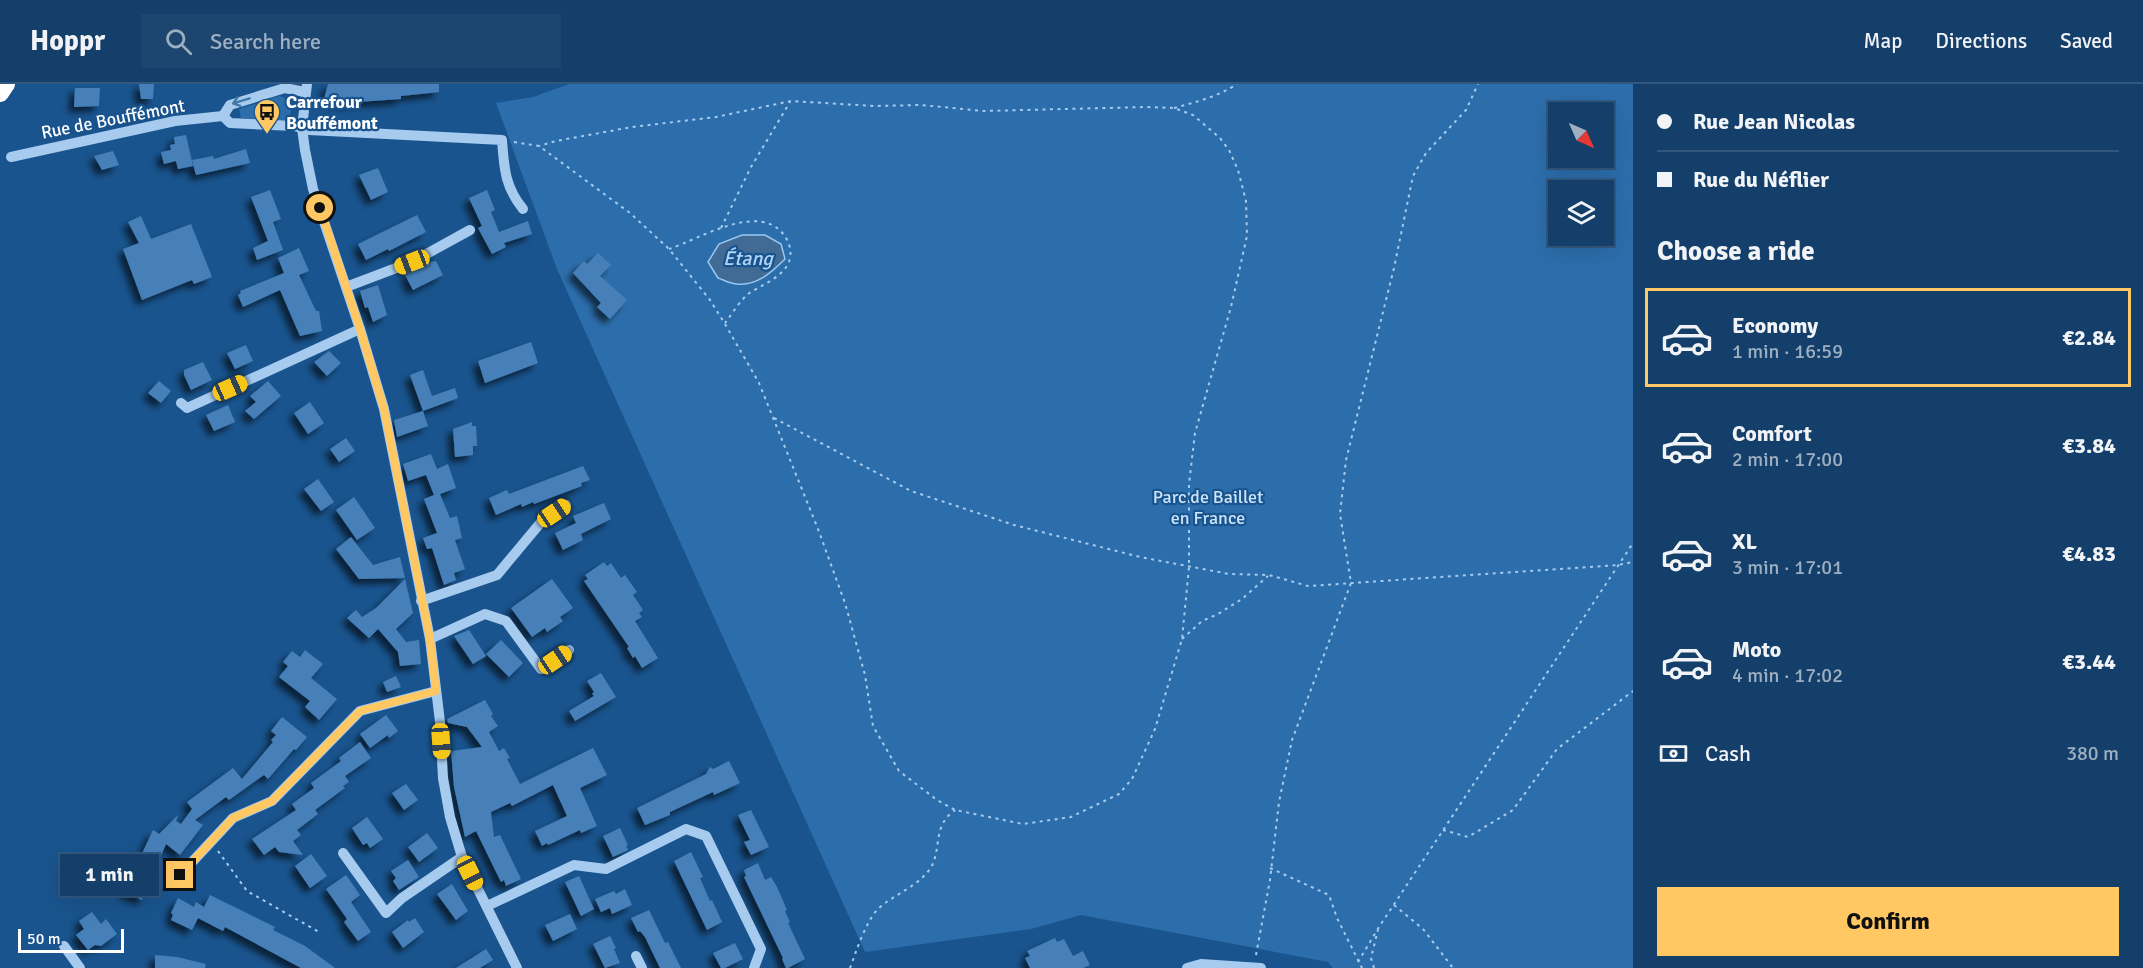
<!DOCTYPE html>
<meta charset="utf-8">
<style>
:root{--surface:#133f6a;--page:#1c4670;--text:#f1f3f6;--muted:#9dafc1;--line:#32587e;--accent:#ffc863}
body{margin:0;font-family:Signika,sans-serif;background:var(--page);color:var(--text);height:100vh;display:flex;flex-direction:column;font-size:22px;white-space:nowrap}
*{box-sizing:border-box;margin:0}
p{font-size:20px;color:var(--muted)}
.icon{flex:none;width:33px;height:33px;fill:none;stroke:currentColor;stroke-width:2;stroke-linecap:round;stroke-linejoin:round}
.map{position:relative;flex:1;overflow:hidden}
.panel{display:flex;flex-direction:column;background:var(--surface);width:510px}
.panel>*{flex:none}
.guide{display:grid;align-content:center;height:132px;padding:0 24px;background:var(--surface)}
.needle{width:39px;rotate:135deg}
.controls{position:absolute;left:1548px;top:18px;display:grid;gap:12px}
.controls a{display:grid;place-items:center;width:66px;height:66px;border-radius:0px;background:var(--surface);box-shadow:0 6px 24px #0002,0 0 0 2px var(--line);font-size:30px}
.scale{position:absolute;left:18px;bottom:15px;width:106px;box-sizing:border-box;padding-left:6px;border:3px solid #fff;border-top:0;font-size:16px;line-height:21px;white-space:nowrap;color:#fff;-webkit-text-stroke:4px #19548e;paint-order:stroke}
.end{position:absolute;width:27px;height:27px;margin:-14px;border:8px solid #ffc863;background:#111;box-shadow:0 0 0 3px #111}
.from{border-radius:50%}
.bubble{position:absolute;height:42px;border-radius:0px;background:var(--surface);box-shadow:0 6px 24px #0002,0 0 0 2px var(--line);font-size:20px;font-weight:700;line-height:42px;text-align:center}
.car{position:absolute;width:18px;height:36px;margin:-18px -9px;border-radius:8px;box-shadow:0 0 4px 2px #0007;background:linear-gradient(#f5c518 24%,#345 0 40%,#f5c518 0 76%,#345 0 86%,#f5c518 0)}
.guide b{display:flex;align-items:center;gap:21px;height:57px;font-size:22px}
.guide b+b{border-top:2px solid var(--line)}
.guide i{width:15px;height:15px;background:var(--text)}
ul{padding:0;list-style:none}
li{display:flex;align-items:center;gap:18px;height:99px;margin:0 12px 9px;padding:0 12px;border:3px solid transparent;border-radius:0px}
li div{flex:1}
li b{display:block;font-size:22px}
li em{font-style:normal;font-weight:700}
li.on{border-color:var(--accent)}
li>.icon{width:54px;height:54px;stroke-width:1.5}
h2{padding:0 24px;font-size:27px;line-height:72px}
.pay{display:flex;align-items:center;gap:15px;height:66px;padding:0 24px;font-size:22px}
.pay p{margin-inline-start:auto}
.cta{display:flex;gap:12px;margin-top:auto;padding:12px 24px}
.cta a{flex:1;height:69px;border-radius:0px;background:var(--accent);color:#111;font-size:24px;font-weight:700;line-height:69px;text-align:center}
header{display:flex;align-items:center;gap:36px;box-sizing:border-box;height:84px;padding:0 30px;background:var(--surface);border-bottom:2px solid var(--line)}
header strong{font-size:28px}
nav{display:flex;gap:33px;margin-inline-start:auto;font-size:21px}
.search{width:420px;height:54px;background:var(--page);display:flex;align-items:center;gap:15px;box-sizing:border-box;padding:0 21px;border-radius:0px;color:var(--muted);font-size:22px}
main{display:flex;flex:1;min-height:0}
.map>svg:first-child{display:block}
</style>
<header>
<strong>Hoppr</strong>
<div class="search"><svg class="icon" aria-label="search" viewBox="0 0 24 24"><circle cx="10" cy="10" r="6"/><path d="M15 15l6 6"/></svg>Search here</div>
<nav><a>Map</a><a>Directions</a><a>Saved</a></nav>
</header>
<main>
<div class="map">
<svg width="1633" height="884" viewBox="0 0 1633 884">
<defs>
<filter id="shadow"><feDropShadow dx="-5.5" dy="5.5" stdDeviation="3" flood-color="#0009"/></filter>
</defs>
<rect width="100%" height="100%" fill="#19548e"/>
<g fill="#2c6eac" fill-rule="evenodd">
<path d="M569,0H1633V884H1333L1328,878L1081,831L1031,845L865,868L557,185L496,19L533,13ZM1558,28H1604V74H1558ZM1558,106H1604V152H1558Z"/>
<polygon points="279,12 292,16 290,36 277,37 241,34 239,25"/>
</g>
<path fill="#416b95" stroke="#98c7f1" stroke-width="1.5" d="M742,151H765L781,160L785,175C772,188 757,202 737,200C731,200 724,196 718,194L708,178L719,160Z"/>
<g fill="#4680b8" filter="url(#shadow)">
<polygon points="139,0 154,0 153,15 141,15"/>
<polygon points="328,0 439,0 439,8 401,12 401,15 343,19 324,15"/>
<polygon points="75,4 100,4 99,22 74,23"/>
<polygon points="186,51 193,82 178,85 176,77 164,80 161,68 171,66 170,61 175,60 174,53"/>
<polygon points="246,65 250,79 196,91 192,76 213,72 214,75"/>
<polygon points="113,67 119,81 102,86 94,72"/>
<polygon points="378,84 388,108 371,116 359,91"/>
<polygon points="270,106 281,135 273,138 283,166 257,176 253,164 268,157 251,113"/>
<polygon points="487,106 495,126 491,128 499,148 528,137 532,150 504,159 506,163 492,170 478,144 482,142 469,114"/>
<polygon points="417,131 426,148 389,167 388,165 366,176 358,160"/>
<polygon points="141,132 151,155 191,140 212,193 194,200 192,196 142,216 123,165 139,159 128,138"/>
<polygon points="299,164 309,187 299,191 316,227 319,227 322,247 300,252 280,206 243,223 238,211 241,209 240,207 284,189 278,174"/>
<polygon points="598,169 611,181 600,192 627,216 610,235 597,223 601,219 573,189 584,177 587,180"/>
<polygon points="436,177 443,191 413,206 405,191 428,178"/>
<polygon points="378,201 387,231 373,238 368,223 365,224 360,207"/>
<polygon points="531,258 538,279 485,299 478,277"/>
<polygon points="246,261 253,277 235,285 227,269"/>
<polygon points="329,267 341,279 327,292 314,278"/>
<polygon points="203,278 212,296 191,306 184,291 184,286"/>
<polygon points="423,286 432,312 455,304 458,314 423,327 410,291"/>
<polygon points="159,297 171,307 161,319 148,309"/>
<polygon points="268,297 281,312 254,335 245,327 256,318 250,312"/>
<polygon points="310,318 324,339 308,350 294,329"/>
<polygon points="228,321 235,338 214,347 206,331"/>
<polygon points="423,327 428,342 397,353 394,336"/>
<polygon points="472,338 472,342 476,342 477,362 473,362 473,371 455,373 453,345"/>
<polygon points="346,354 355,367 339,378 330,365"/>
<polygon points="431,370 437,385 448,380 456,404 440,410 450,434 457,432 462,454 455,456 465,485 454,489 456,496 444,501 432,464 427,465 423,454 437,449 424,415 434,411 426,391 408,397 403,380"/>
<polygon points="583,382 590,396 581,399 582,402 534,420 533,418 522,423 521,420 496,431 489,414 507,406 509,410"/>
<polygon points="318,395 334,418 321,427 304,405"/>
<polygon points="354,413 375,444 357,456 336,426"/>
<polygon points="604,419 611,435 581,450 583,456 563,466 555,449 576,439 573,432"/>
<polygon points="351,453 373,481 400,473 405,494 359,495 336,465"/>
<polygon points="604,478 607,482 611,479 621,494 625,491 637,508 633,511 643,526 639,529 642,533 635,537 658,574 642,584 635,572 633,574 627,564 629,563 584,497 588,495 585,491"/>
<polygon points="405,495 413,529 396,545 406,558 419,556 421,580 400,582 398,568 378,545 369,554 347,534 356,526 362,533 376,524"/>
<polygon points="552,495 573,524 560,533 563,537 547,548 545,544 532,553 511,524"/>
<polygon points="469,546 486,572 473,580 454,552"/>
<polygon points="501,556 523,579 509,593 486,570"/>
<polygon points="305,566 323,580 311,594 337,615 319,636 305,623 310,617 279,593 288,582 283,578 292,567 300,573"/>
<polygon points="601,589 616,613 575,637 569,627 594,612 592,610 594,608 587,597"/>
<polygon points="396,592 401,603 387,608 383,598"/>
<polygon points="485,616 493,630 491,632 498,642 489,648 499,667 504,664 510,674 507,675 520,700 593,664 607,691 580,704 597,742 581,749 580,746 548,761 547,759 542,762 535,747 567,732 553,701 512,722 510,719 491,728 494,753 500,751 521,795 506,802 504,796 501,798 476,747 465,753 454,703 451,667 482,663 467,643 448,639 447,635"/>
<polygon points="386,631 398,647 389,654 388,651 370,664 360,650"/>
<polygon points="282,633 307,653 296,666 294,665 268,695 264,691 261,693 229,716 226,713 195,736 203,741 180,771 166,760 142,816 124,808 153,746 159,750 178,731 176,737 181,740 192,725 187,718 233,684 242,695 273,658 271,656 276,651 271,647"/>
<polygon points="360,658 371,674 345,692 349,698 343,702 345,704 315,726 318,730 297,746 301,751 293,757 303,771 279,768 275,763 264,771 252,755 296,726 292,720 314,704 311,699 337,680 341,677 339,674"/>
<polygon points="729,677 740,699 714,711 713,708 670,728 670,731 645,741 637,724 706,690 710,683 713,685"/>
<polygon points="406,700 418,716 404,726 392,709"/>
<polygon points="751,726 769,763 751,771 744,758 750,756 738,731"/>
<polygon points="367,733 383,755 370,764 367,759 363,761 352,744"/>
<polygon points="620,744 628,761 626,762 628,766 613,773 603,752"/>
<polygon points="427,749 438,764 419,778 408,763"/>
<polygon points="691,768 703,793 700,794 710,817 712,816 722,838 707,846 674,777"/>
<polygon points="311,770 327,792 310,804 295,782"/>
<polygon points="408,776 419,793 399,806 393,797 396,794 391,787"/>
<polygon points="758,779 765,796 771,793 777,803 787,826 785,827 790,838 788,839 805,875 788,884 786,884 782,875 783,874 744,793 746,792 744,786"/>
<polygon points="346,791 360,811 351,818 371,848 358,857 344,838 347,835 326,805"/>
<polygon points="579,792 594,825 581,832 565,798"/>
<polygon points="452,800 468,827 456,836 437,810"/>
<polygon points="625,805 632,821 612,830 610,824 601,828 595,815 614,807 616,810"/>
<polygon points="210,811 275,843 273,846 305,862 335,884 301,884 225,843 223,847 198,834 192,846 171,836 173,831 171,829 178,814 194,823 196,818 204,823"/>
<polygon points="649,826 665,859 668,858 681,884 660,884 645,853 640,847 638,848 631,834"/>
<polygon points="92,828 101,840 106,835 117,850 101,862 95,861 88,866 76,851 84,845 79,837"/>
<polygon points="570,830 577,845 553,857 545,841"/>
<polygon points="415,834 424,848 403,864 392,848 408,836 409,838"/>
<polygon points="610,852 616,864 614,865 620,879 605,884 593,860"/>
<polygon points="1055,854 1057,858 1064,855 1073,872 1083,867 1090,881 1083,884 1030,884 1025,874 1030,872 1027,867"/>
<polygon points="735,859 743,875 725,884 721,884 713,869"/>
<polygon points="486,865 493,876 480,884 456,884"/>
<polygon points="155,871 177,873 206,880 205,884 155,884"/>
</g>
<g fill="none" stroke-linecap="round" stroke-linejoin="round">
<g stroke="#a6cbee" stroke-width="2" stroke-dasharray="3 4.5" stroke-linecap="butt">
<path d="M1174,24C1196,18 1217,13 1237,0"/>
<polyline points="514,58 539,62 630,129 669,165 710,216 725,240 759,299 818,445 845,519 865,591 873,642 899,687 937,716 955,726 1023,740 1071,733 1119,710 1132,695 1155,645 1182,555 1189,483 1189,400 1195,349 1231,223 1247,152 1246,117 1238,86 1229,66 1220,54 1193,31 1174,24 1146,23 984,27 921,21 874,22 791,17 716,33 632,43 556,57 539,62"/>
<polyline points="721,144 751,83 790,18"/>
<path d="M669,165C700,155 762,115 786,154C791,162 792,172 788,180C780,195 761,201 748,210C739,218 732,230 725,239"/>
<polyline points="774,334 911,407 1014,441 1140,473 1229,490 1269,491 1308,502 1618,481 1633,478"/>
<polyline points="1182,555 1202,537 1218,530 1242,515 1268,492"/>
<polyline points="1443,746 1468,753 1513,726 1557,665 1633,607"/>
<polyline points="218,767 247,807 319,848"/>
<polyline points="1270,784 1329,811 1337,834 1362,884"/>
<polyline points="1394,821 1423,845 1453,884"/>
<polyline points="1256,871 1270,796 1279,718 1292,656 1351,499 1340,430 1346,376 1394,184 1413,92 1426,69 1466,26 1478,0"/>
<polyline points="1358,878 1379,843 1633,459"/>
<path d="M850,884C856,868 866,837 878,825C894,810 916,804 930,785C940,770 935,750 945,736C947,732 952,729 955,726"/>
<polyline points="1374,884 1371,874 1378,846"/>
</g>
<g stroke="#a6cbee" stroke-width="10">
<polyline points="307,0 302,44 305,66 313,105 360,245 384,325 430,555 440,638 443,694 450,733 462,773 517,884"/>
<path d="M223,32L230,39L294,42L309,46L502,56C504,84 505,103 523,125"/>
<polyline points="223,32 230,21 285,4 305,8"/>
<polyline points="11,73 175,37 223,32"/>
<polyline points="346,203 412,178 470,146"/>
<polyline points="181,319 187,324 360,245"/>
<polyline points="421,517 497,491 542,437 566,421"/>
<polyline points="430,555 485,530 506,537 541,585 569,566"/>
<polyline points="343,769 386,829 402,814 462,773"/>
<polyline points="180,791 233,734 272,717 360,627 436,607"/>
<polyline points="487,822 574,781 606,785 686,745 706,752 761,865 754,884"/>
<polyline points="64,862 80,884"/>
<polyline points="636,872 642,884"/>
<polyline points="1187,884 1201,880 1261,884"/>
</g>
<polyline stroke="#fff" stroke-width="18" points="0,9 6,0"/>
</g>
<defs><path id="oneway-shaft" d="M-6 0H5M1.5-3L5.5 0L1.5 3" fill="none" stroke-width="1.6" stroke-linecap="round" stroke-linejoin="round" transform="scale(1.5)"/></defs>
<use stroke="#4378ab" href="#oneway-shaft" transform="translate(241 17) rotate(163)"/>
<g fill="none" stroke-linecap="round" stroke-linejoin="round">
<polyline stroke="#ffc863" stroke-width="8" points="180,791 233,734 272,717 360,627 436,607 430,555 384,325 360,245 320,124"/>
</g>
<defs>
<g id="bus-pin" transform="scale(1.35)"><path d="M0 17L-7.5 6A9.5 9.5 0 1 1 7.5 6Z" fill="#ffc863" stroke="#19548e"/><path d="M-5-6H5V4H4V6H2V4H-2V6H-4V4H-5ZM-3.5-4V0h7V-4ZM-3.5 1.2v1.5H-2V1.2ZM2 1.2v1.5H3.5V1.2Z" fill="#111"/></g>
</defs>
<g fill-rule="evenodd">
<use href="#bus-pin" x="267" y="28"/>
</g>
<g text-anchor="middle" stroke-width="4.5" stroke-linejoin="round" paint-order="stroke">
<g font-size="18" font-weight="bold" fill="#fff" stroke="#19548e" text-anchor="start">
<text x="286" y="24">Carrefour<tspan x="286" dy="21">Bouffémont</tspan></text>
</g>
<g font-size="18" fill="#fff" stroke="#19548e">
<text transform="translate(113 35) rotate(-11)" y="6">Rue de Bouffémont</text>
</g>
<g font-size="18" fill="#cce4fa" stroke="#19548e">
<text x="1208" y="419">Parc de Baillet<tspan x="1208" dy="21">en France</tspan></text>
</g>
<g font-size="20" font-style="italic" fill="#b2d5f6" stroke="#19548e">
<text x="748" y="181">Étang</text>
</g>
</g>
</svg>
<div class="controls">
<a><svg class="needle" viewBox="-14 -14 28 28"><path d="M0-13l5 13h-10z" fill="#e53935"/><path d="M0 13l5-13h-10z" fill="#9dafc1"/></svg></a>
<a><svg class="icon" aria-label="layers" viewBox="0 0 24 24"><path d="M12 4l9 5-9 5-9-5zM3 14l9 5 9-5"/></svg></a>
</div>
<div class="scale">50 m</div>
<i class="end from" style="left:320px;top:124px"></i>
<i class="end" style="left:180px;top:791px"></i>
<div class="bubble" style="left:60px;top:770px;width:99px">1 min</div>
<i class="car" style="left:412px;top:178px;rotate:249deg"></i>
<i class="car" style="left:230px;top:304px;rotate:66deg"></i>
<i class="car" style="left:554px;top:429px;rotate:56deg"></i>
<i class="car" style="left:555px;top:576px;rotate:56deg"></i>
<i class="car" style="left:441px;top:657px;rotate:176deg"></i>
<i class="car" style="left:470px;top:789px;rotate:154deg"></i>
</div>
<section class="panel">
<div class="guide">
<b><i class="from"></i>Rue Jean Nicolas</b>
<b><i></i>Rue du Néflier</b>
</div>
<h2>Choose a ride</h2>
<ul>
<li class="on"><svg class="icon" aria-label="car" viewBox="0 0 24 24"><path d="M5 17H2v-5l4-1 3-4h7l3 4 3 1v5h-3M9 17h6M6 11h13"/><circle cx="7" cy="17" r="2"/><circle cx="17" cy="17" r="2"/></svg><div><b>Economy</b><p>1 min · 16:59</p></div><em>€2.84</em></li>
<li><svg class="icon" aria-label="car" viewBox="0 0 24 24"><path d="M5 17H2v-5l4-1 3-4h7l3 4 3 1v5h-3M9 17h6M6 11h13"/><circle cx="7" cy="17" r="2"/><circle cx="17" cy="17" r="2"/></svg><div><b>Comfort</b><p>2 min · 17:00</p></div><em>€3.84</em></li>
<li><svg class="icon" aria-label="car" viewBox="0 0 24 24"><path d="M5 17H2v-5l4-1 3-4h7l3 4 3 1v5h-3M9 17h6M6 11h13"/><circle cx="7" cy="17" r="2"/><circle cx="17" cy="17" r="2"/></svg><div><b>XL</b><p>3 min · 17:01</p></div><em>€4.83</em></li>
<li><svg class="icon" aria-label="car" viewBox="0 0 24 24"><path d="M5 17H2v-5l4-1 3-4h7l3 4 3 1v5h-3M9 17h6M6 11h13"/><circle cx="7" cy="17" r="2"/><circle cx="17" cy="17" r="2"/></svg><div><b>Moto</b><p>4 min · 17:02</p></div><em>€3.44</em></li>
</ul>
<div class="pay"><svg class="icon" aria-label="cash" viewBox="0 0 24 24"><path d="M3 7h18v10H3z"/><circle cx="12" cy="12" r="2"/></svg>Cash<p>380 m</p></div>
<div class="cta"><a>Confirm</a></div>
</section>
</main>
